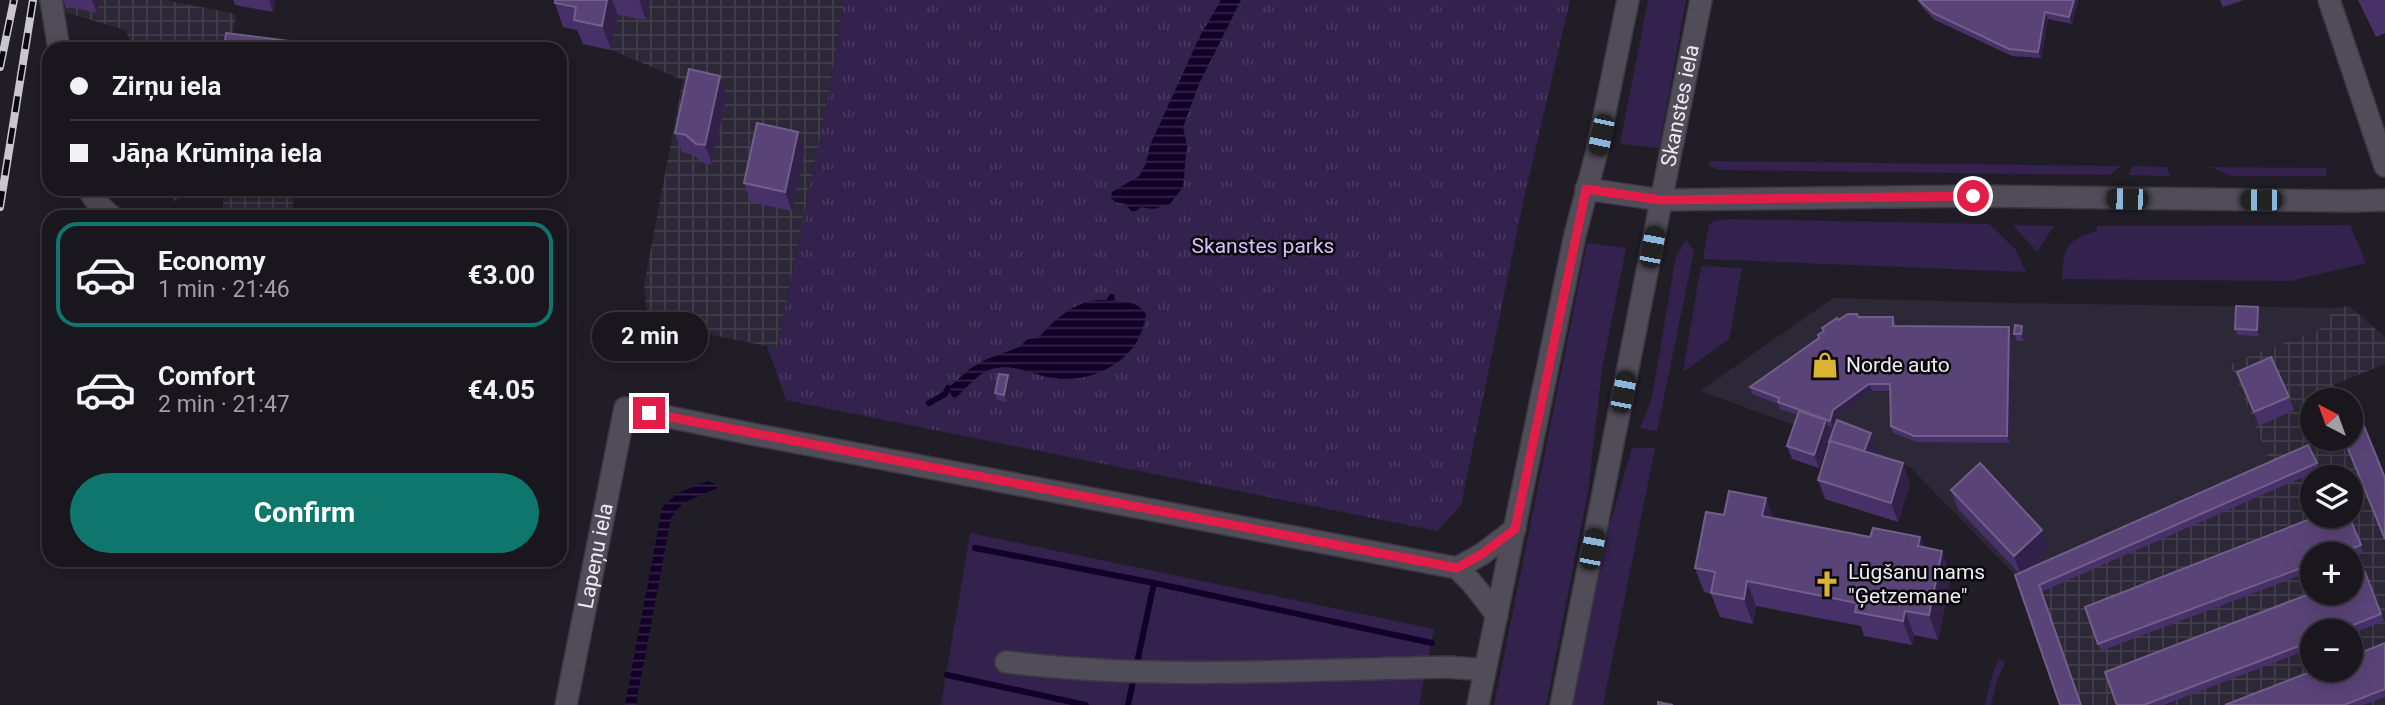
<!DOCTYPE html>
<meta charset="utf-8">
<style>
:root{--surface:#19161d;--page:#26232a;--text:#f1f3f6;--muted:#9f9fa4;--line:#37353b;--accent:#0f766e}
body{margin:0;font-family:Roboto,sans-serif;background:var(--page);color:var(--text);height:100vh;display:flex;flex-direction:column;font-size:26px;white-space:nowrap}
*{box-sizing:border-box;margin:0}
p{font-size:23px;color:var(--muted)}
.icon{flex:none;width:38px;height:38px;fill:none;stroke:currentColor;stroke-width:2;stroke-linecap:round;stroke-linejoin:round}
.map{position:relative;flex:1;overflow:hidden}
.sheet{position:absolute;left:42px;top:210px;width:525px;height:357px;display:flex;flex-direction:column;background:var(--surface);border-radius:21px;box-shadow:0 4px 18px #0003,0 0 0 2px var(--line)}
.sheet>*{flex:none}
.hud{position:absolute;left:42px;top:42px;width:525px;height:154px;border-radius:21px;box-shadow:0 4px 18px #0003,0 0 0 2px var(--line);display:grid;align-content:center;height:154px;padding:0 28px;background:var(--surface)}
.needle{width:46px;rotate:319deg}
.tools{position:absolute;left:2300px;top:388px;display:grid;gap:14px}
.tools a{display:grid;place-items:center;width:63px;height:63px;border-radius:50%;background:var(--surface);box-shadow:0 4px 18px #0003,0 0 0 2px var(--line);font-size:35px}
.end{position:absolute;width:32px;height:32px;margin:-16px;border:9px solid #e11d48;background:#fff;box-shadow:0 0 0 4px #fff}
.from{border-radius:50%}
.bubble{position:absolute;height:49px;border-radius:24px;background:var(--surface);box-shadow:0 4px 18px #0003,0 0 0 2px var(--line);font-size:23px;font-weight:700;line-height:49px;text-align:center}
.car{position:absolute;width:21px;height:42px;margin:-21px -10px;border-radius:9px;box-shadow:0 0 5px 2px #0007;background:linear-gradient(#222 24%,#8ab4d8 0 40%,#222 0 76%,#8ab4d8 0 86%,#222 0)}
.hud b{display:flex;align-items:center;gap:24px;height:66px;font-size:26px}
.hud b+b{border-top:2px solid var(--line)}
.hud i{width:18px;height:18px;background:var(--text)}
ul{padding:12px 0 0;list-style:none}
li{display:flex;align-items:center;gap:21px;height:105px;margin:0 14px 10px;padding:0 14px;border:4px solid transparent;border-radius:21px}
li div{flex:1}
li b{display:block;font-size:26px}
li em{font-style:normal;font-weight:700}
li.on{border-color:var(--accent)}
li>.icon{width:63px;height:63px;stroke-width:1.5}
.cta{display:flex;gap:14px;margin-top:auto;padding:14px 28px}
.cta a{flex:1;height:80px;border-radius:42px;background:var(--accent);color:#fff;font-size:28px;font-weight:700;line-height:80px;text-align:center}
.map>svg:first-child{display:block}
</style>
<div class="map">
<svg width="2385" height="705" viewBox="0 0 2385 705">
<defs>
<pattern id="industrial-grid" width="8" height="8" patternUnits="userSpaceOnUse" patternTransform="scale(1.75)"><rect width="8" height="8" fill="#2d2837"/><path d="M0 4h8M4 0v8" fill="none" stroke="#423d4b"/></pattern>
<pattern id="park-tufts" width="24" height="20" patternUnits="userSpaceOnUse" patternTransform="scale(1.75)"><rect width="24" height="20" fill="#34224e"/><path d="M3 7l-1-3M5 7V3M7 7l1-3M15 17l-1-3M17 17v-4M19 17l1-3" fill="none" stroke="#48385f"/></pattern>
<pattern id="water-rules" width="6" height="5" patternUnits="userSpaceOnUse" patternTransform="scale(1.75)"><rect width="6" height="5" fill="#130028"/><path d="M0 2.5h6" fill="none" stroke="#362548"/></pattern>
</defs>
<rect width="100%" height="100%" fill="#211d27"/>
<polygon fill="#2d2837" points="1833,298 2012,303 2335,308 2323,328 2230,364 2270,462 2017,577 1910,467 1700,391"/>
<g fill="url(#industrial-grid)" fill-rule="evenodd">
<polygon points="66,0 165,0 236,14 231,46 230,49 132,49 126,30 64,12"/>
<polygon points="569,0 844,0 828,97 777,348 648,322 644,285 683,80 611,50 583,44 585,32 563,27"/>
<polygon points="171,189 295,189 291,217 223,217 223,191 199,190 174,201"/>
<path d="M2349,306L2385,337V364L2333,385L2336,401H2312V439H2350L2385,479V705H2060L2017,582L2273,469L2230,364L2323,328L2335,308ZM2312,478H2350V516H2312ZM2312,555H2350V593H2312ZM2312,632H2350V670H2312Z"/>
</g>
<g fill="#34224e">
<polygon points="1648,0 1686,0 1659,148 1620,144"/>
<polygon points="1709,161 2120,166 2110,175 1718,170 1709,165"/>
<polygon points="2132,166 2167,167 2170,176 2129,175"/>
<polygon points="2210,167 2326,168 2326,176 2232,176"/>
<polygon points="1728,219 1989,224 2015,249 2026,272 1703,259 1709,225 1714,221"/>
<polygon points="2013,225 2054,226 2037,252"/>
<path d="M2350,225L2366,263L2290,281L2062,279C2063,249 2066,239 2097,231V226Z"/>
<polygon points="1686,240 1694,251 1657,431 1640,428 1652,398 1676,256"/>
<polygon points="1587,243 1626,248 1602,369 1588,492 1546,705 1494,705"/>
<polygon points="1701,266 1742,268 1729,339 1683,372"/>
<polygon points="1632,448 1655,448 1603,705 1572,705 1600,557"/>
<polygon points="970,533 1434,629 1419,705 941,705"/>
<polygon points="1999,658 2005,663 1997,681 1991,705 1985,705 1992,675"/>
</g>
<polygon fill="url(#park-tufts)" points="844,0 1570,0 1522,207 1461,505 1437,531 786,400 767,346 777,348 828,97"/>
<g fill="url(#water-rules)">
<polygon points="1221,0 1241,0 1199,84 1183,127 1187,145 1183,187 1170,204 1153,209 1141,207 1136,211 1131,211 1125,204 1115,202 1111,198 1112,192 1139,176 1146,163 1151,143 1200,36"/>
<path d="M1111,293L1114,294L1115,301C1130,302 1137,302 1146,314C1141,358 1097,384 1055,378C1036,376 1016,364 996,368C979,371 965,389 954,400L948,388L971,368L987,359L1019,347L1028,339L1038,338C1055,319 1079,297 1106,300Z"/>
<polygon points="707,481 718,485 717,488 683,503 671,518 636,705 625,705 662,508 676,494"/>
</g>
<g fill="none" stroke-linecap="round" stroke-linejoin="round">
<g stroke="#130028" stroke-width="6">
<polyline points="929,403 945,394 948,388"/>
<polyline points="975,548 1154,583 1432,643"/>
<polyline points="947,675 1086,705"/>
<polyline points="1128,705 1154,583"/>
</g>
<g stroke="#3c3942" stroke-width="24">
<g id="street">
<polyline points="51,0 59,49"/>
<polyline points="2329,0 2385,166"/>
<polyline points="88,189 98,204 112,217"/>
<polyline points="1457,568 1482,554 1515,529"/>
<path d="M1006,662C1152,680 1301,670 1448,667L1485,670"/>
<path id="s1" d="M566,705L625,408L747,433L1457,568L1472,583L1497,615"/>
</g>
</g>
<g stroke="#3c3942" stroke-width="24">
<g id="secondary">
<polyline points="1586,189 1661,200 1973,196 2352,201 2385,200"/>
<polyline points="1478,705 1575,235 1597,151 1628,0"/>
<path id="s2" d="M1561,705L1701,0"/>
</g>
</g>
<use href="#street" stroke="#504c58" stroke-width="21"/>
<use href="#secondary" stroke="#504c58" stroke-width="21"/>
<g stroke="#cac6ce" stroke-width="8">
<g id="rail">
<polyline points="0,67 14,0"/>
<polyline points="0,207 33,0"/>
</g>
</g>
<use href="#rail" stroke="#0a080d" stroke-width="5" stroke-dasharray="16" stroke-linecap="butt"/>
</g>
<g fill="#483068">
<polygon points="63,0 100,0 97,13 65,6"/>
<polygon points="233,0 275,0 273,12 235,5"/>
<polygon points="555,0 650,0 646,20 618,15 611,50 583,44 577,30 563,27 555,3"/>
<polygon points="1917,0 2078,0 2072,24 2048,19 2041,58 2012,56 1935,20 1923,8"/>
<polygon points="2220,0 2244,0 2223,7"/>
<polygon points="2358,0 2385,0 2385,33 2376,37"/>
<polygon points="727,95 712,164 703,163 693,155 682,152 675,133"/>
<polygon points="805,151 792,211 751,202 744,183"/>
<polygon points="199,189 295,189 295,195 200,190"/>
<polygon points="1857,314 1859,317 1893,317 1896,326 2012,334 2010,443 1917,442 1893,433 1891,426 1890,391 1872,391 1835,417 1833,428 1828,426 1831,433 1819,468 1792,459 1787,446 1798,415 1780,409 1778,404 1752,394 1750,387 1819,338 1838,320"/>
<polygon points="2260,314 2259,336 2238,335 2235,329"/>
<polygon points="2022,326 2024,333 2024,341 2017,341 2014,334"/>
<polygon points="2237,372 2289,397 2294,410 2259,426"/>
<polygon points="1008,375 1011,382 1007,402 997,400 995,393"/>
<polygon points="1829,442 1876,446 1873,454 1910,483 1898,522 1825,499 1818,480 1829,443"/>
<polygon points="2317,463 2319,470 2041,592 2019,573 1958,509 1951,490 2042,530 2049,549 2027,570"/>
<polygon points="1766,498 1773,518 1870,537 1920,537 1924,547 1951,575 1938,640 1914,635 1912,645 1864,636 1861,626 1756,606 1753,624 1720,617 1711,594 1704,592 1695,568 1724,515"/>
<polygon points="2349,516 2363,552 2350,557 2350,555 2312,555 2312,571 2101,651 2085,607"/>
<polygon points="2365,572 2384,621 2350,634 2350,632 2312,632 2312,648 2164,705 2117,705"/>
<polygon points="2385,643 2385,697 2363,705 2225,705"/>
</g>
<g fill="#312048">
<polygon points="92,0 100,0 97,13"/>
<polygon points="269,0 275,0 273,12"/>
<polygon points="607,0 612,0 618,15 611,50 602,26"/>
<polygon points="639,0 650,0 646,20"/>
<polygon points="2074,0 2078,0 2072,24 2069,17"/>
<polygon points="2045,12 2048,19 2041,58 2038,52"/>
<polygon points="720,76 727,95 712,164 705,145"/>
<polygon points="798,132 805,151 792,211 785,192"/>
<polygon points="2258,307 2260,314 2259,336 2257,330"/>
<polygon points="2022,326 2024,333 2024,341 2021,334"/>
<polygon points="2009,327 2012,334 2010,443 2007,436"/>
<polygon points="1008,375 1011,382 1007,402 1004,395"/>
<polygon points="1869,384 1872,391 1835,417 1833,428 1830,421 1833,410"/>
<polygon points="1826,420 1831,433 1819,468 1814,455"/>
<polygon points="1871,433 1876,446 1868,467 1863,454"/>
<polygon points="1903,463 1910,483 1898,522 1891,503"/>
<polygon points="1766,498 1775,523 1762,516"/>
<polygon points="2042,530 2049,549 2021,575 2014,556"/>
<polygon points="1920,537 1929,561 1918,546"/>
<polygon points="1942,551 1951,575 1938,640 1929,615"/>
<polygon points="1747,581 1756,606 1753,624 1744,599"/>
<polygon points="1905,611 1914,635 1912,645 1903,621"/>
</g>
<g fill="#5a4477" stroke="#715e8a" stroke-width="2">
<polygon points="555,0 607,0 602,26 574,20 576,7 555,3"/>
<polygon points="1919,0 2074,0 2069,17 2045,12 2038,52 2009,49 1933,13"/>
<polygon points="226,33 290,41 289,49 224,49"/>
<polygon points="689,69 720,76 705,145 696,144 686,135 675,133"/>
<polygon points="757,123 798,132 785,192 744,183"/>
<polygon points="2236,306 2258,307 2257,330 2235,329"/>
<polygon points="1848,314 1857,314 1858,317 1893,317 1893,326 2009,327 2007,436 1914,436 1891,426 1890,384 1869,384 1833,410 1830,421 1778,402 1779,398 1750,387 1819,338 1818,335 1824,331 1822,328 1837,318 1838,320"/>
<polygon points="2015,325 2022,326 2021,334 2014,334"/>
<polygon points="2271,357 2289,397 2254,412 2237,372"/>
<polygon points="999,374 1008,375 1004,395 995,393"/>
<polygon points="1799,411 1826,420 1814,455 1787,446"/>
<polygon points="1837,420 1871,433 1864,451 1830,441 1830,442 1829,442"/>
<polygon points="2362,421 2385,478 2385,539 2344,439 2350,439 2350,426"/>
<polygon points="1830,441 1903,463 1891,503 1818,480"/>
<polygon points="2308,445 2317,463 2039,585 2081,705 2060,705 2015,575"/>
<polygon points="1980,463 2042,530 2014,556 1951,490"/>
<polygon points="1729,491 1766,498 1762,516 1870,537 1873,528 1920,537 1918,546 1942,551 1929,615 1905,611 1903,621 1855,612 1857,603 1747,581 1744,599 1711,593 1715,572 1695,568 1706,512 1724,515"/>
<polygon points="2318,516 2349,516 2361,545 2336,555 2312,555 2312,564 2098,644 2085,607"/>
<polygon points="2365,572 2381,614 2335,632 2312,632 2312,641 2144,705 2117,705 2105,672 2312,593 2350,593 2350,578"/>
<polygon points="2385,643 2385,689 2344,705 2225,705 2315,670 2350,670 2350,657"/>
<polygon points="1658,702 1673,705 1658,705"/>
</g>
<g fill="none" stroke-linecap="round" stroke-linejoin="round">
<polyline stroke="#e11d48" stroke-width="9" points="649,413 1457,568 1482,554 1515,529 1586,189 1661,200 1973,196"/>
</g>
<defs>
<g id="shop-bare" transform="scale(2.1)"><path d="M-5-2.5h2.3a2.7 3.5 0 0 1 5.4 0H5L5.5 6h-11ZM-1.5-2.5h3a1.5 2.3 0 0 0-3 0Z" fill="#dab333" stroke="#0a080d" stroke-width="2.5" paint-order="stroke"/></g>
<g id="church-bare" transform="scale(2.1)"><path d="M-1.2-6h2.4v3.5h3.3v2.4h-3.3V6h-2.4V-.1h-3.3v-2.4h3.3Z" fill="#dab333" stroke="#0a080d" stroke-width="2.5" paint-order="stroke"/></g>
</defs>
<g fill-rule="evenodd">
<use href="#shop-bare" x="1825" y="365"/>
<use href="#church-bare" x="1827" y="584"/>
</g>
<g text-anchor="middle" stroke-width="5" stroke-linejoin="round" paint-order="stroke">
<g font-size="21" fill="#edeaf1" stroke="#0a080d">
<text dy="7" stroke="none"><textPath href="#s2" startOffset="611">Skanstes iela</textPath></text>
<text dy="7" stroke="none"><textPath href="#s1" startOffset="152">Lapeņu iela</textPath></text>
</g>
<g font-size="21" fill="#d5c1f9" stroke="#0a080d">
<text x="1263" y="253">Skanstes parks</text>
</g>
<g font-size="21" fill="#edeaf1" stroke="#0a080d" text-anchor="start">
<text x="1846" y="372">Norde auto</text>
<text x="1848" y="579">Lūgšanu nams<tspan x="1848" dy="24">"Ģetzemane"</tspan></text>
</g>
</g>
</svg>
<div class="tools">
<a><svg class="needle" viewBox="-14 -14 28 28"><path d="M0-13l5 13h-10z" fill="#e53935"/><path d="M0 13l5-13h-10z" fill="#9f9fa4"/></svg></a>
<a><svg class="icon" aria-label="layers" viewBox="0 0 24 24"><path d="M12 4l9 5-9 5-9-5zM3 14l9 5 9-5"/></svg></a>
<a>+</a>
<a>−</a>
</div>
<i class="end from" style="left:1973px;top:196px"></i>
<i class="end" style="left:649px;top:413px"></i>
<div class="bubble" style="left:592px;top:312px;width:116px">2 min</div>
<i class="car" style="left:1601px;top:135px;rotate:192deg"></i>
<i class="car" style="left:2127px;top:199px;rotate:271deg"></i>
<i class="car" style="left:2261px;top:200px;rotate:270deg"></i>
<i class="car" style="left:1652px;top:247px;rotate:11deg"></i>
<i class="car" style="left:1623px;top:392px;rotate:11deg"></i>
<i class="car" style="left:1592px;top:549px;rotate:11deg"></i>
<div class="hud">
<b><i class="from"></i>Zirņu iela</b>
<b><i></i>Jāņa Krūmiņa iela</b>
</div>
<section class="sheet">
<ul>
<li class="on"><svg class="icon" aria-label="car" viewBox="0 0 24 24"><path d="M5 17H2v-5l4-1 3-4h7l3 4 3 1v5h-3M9 17h6M6 11h13"/><circle cx="7" cy="17" r="2"/><circle cx="17" cy="17" r="2"/></svg><div><b>Economy</b><p>1 min · 21:46</p></div><em>€3.00</em></li>
<li><svg class="icon" aria-label="car" viewBox="0 0 24 24"><path d="M5 17H2v-5l4-1 3-4h7l3 4 3 1v5h-3M9 17h6M6 11h13"/><circle cx="7" cy="17" r="2"/><circle cx="17" cy="17" r="2"/></svg><div><b>Comfort</b><p>2 min · 21:47</p></div><em>€4.05</em></li>
</ul>
<div class="cta"><a>Confirm</a></div>
</section>
</div>
